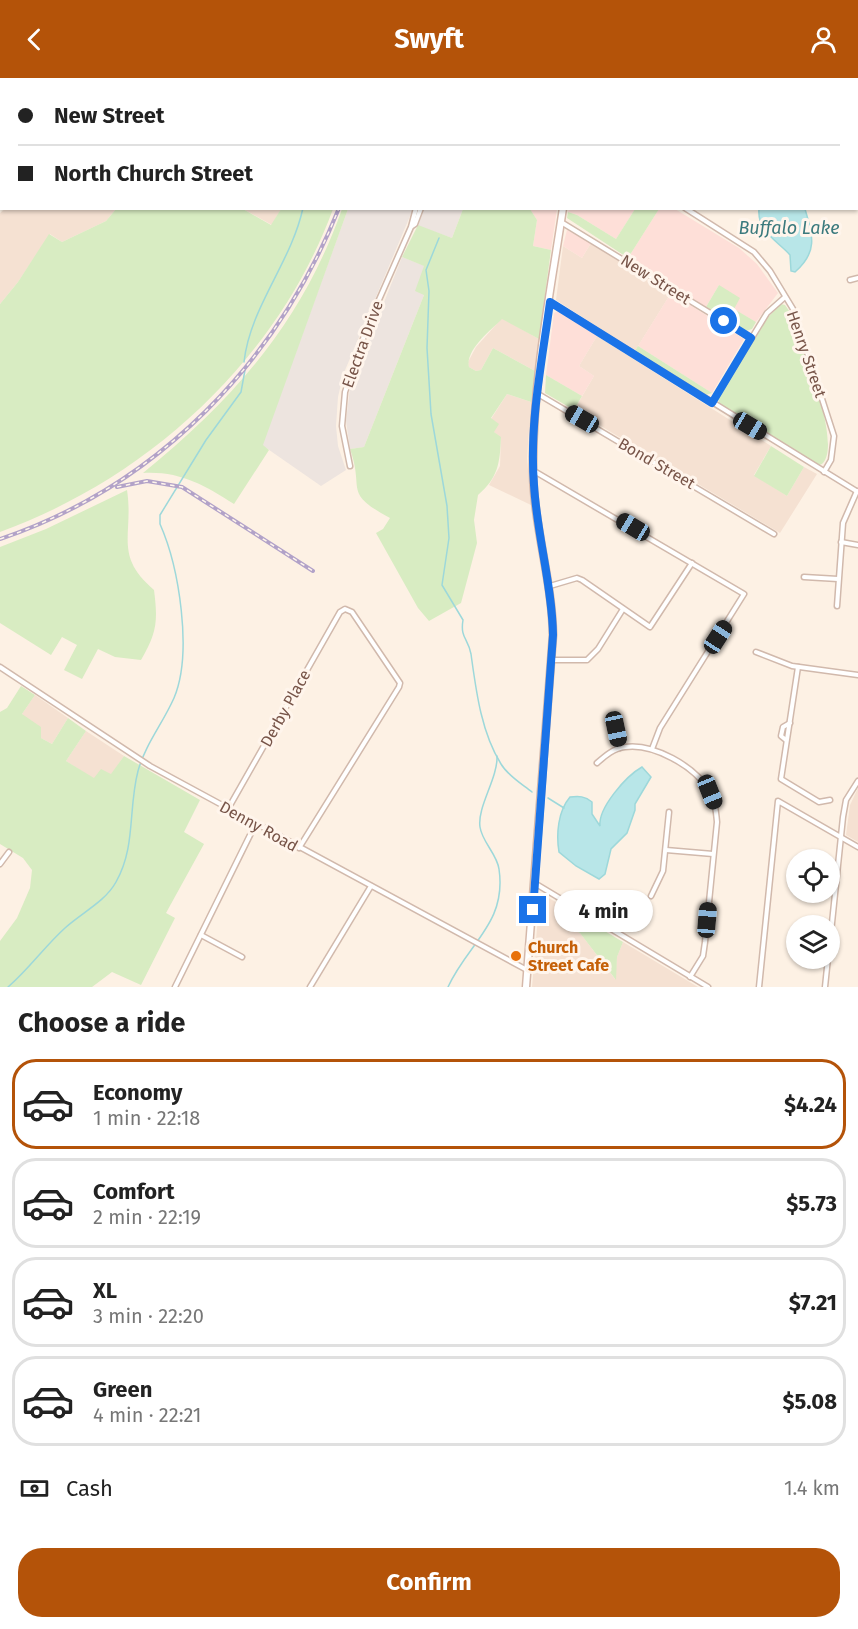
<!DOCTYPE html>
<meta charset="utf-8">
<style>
:root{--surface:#fff;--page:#f6f6f6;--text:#222;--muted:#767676;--line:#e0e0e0;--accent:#b45309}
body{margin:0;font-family:"Fira Sans",sans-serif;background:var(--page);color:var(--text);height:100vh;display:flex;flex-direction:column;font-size:22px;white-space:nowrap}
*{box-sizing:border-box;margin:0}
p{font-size:20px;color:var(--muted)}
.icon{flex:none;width:33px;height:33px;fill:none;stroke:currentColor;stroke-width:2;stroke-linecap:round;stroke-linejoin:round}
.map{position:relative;height:909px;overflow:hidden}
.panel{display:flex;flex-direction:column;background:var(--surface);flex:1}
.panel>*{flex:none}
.top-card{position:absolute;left:0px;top:0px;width:858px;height:132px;box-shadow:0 2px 4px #0004;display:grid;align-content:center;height:132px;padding:0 18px;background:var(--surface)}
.fabs{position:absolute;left:786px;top:771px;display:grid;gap:12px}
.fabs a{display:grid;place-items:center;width:54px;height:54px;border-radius:50%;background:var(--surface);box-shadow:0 2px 4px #0004;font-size:30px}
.end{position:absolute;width:27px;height:27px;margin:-14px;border:8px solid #1a73e8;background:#fff;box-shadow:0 0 0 3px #fff}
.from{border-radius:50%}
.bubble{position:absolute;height:42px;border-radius:21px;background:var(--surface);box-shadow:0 2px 4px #0004;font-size:20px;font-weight:700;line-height:42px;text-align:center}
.car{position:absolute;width:18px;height:36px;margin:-18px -9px;border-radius:8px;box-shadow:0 0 4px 2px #0007;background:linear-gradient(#222 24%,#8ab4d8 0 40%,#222 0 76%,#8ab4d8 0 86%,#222 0)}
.top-card b{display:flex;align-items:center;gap:21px;height:57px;font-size:22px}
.top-card b+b{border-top:2px solid var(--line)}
.top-card i{width:15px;height:15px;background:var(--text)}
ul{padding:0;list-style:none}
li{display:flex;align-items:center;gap:18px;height:90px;margin:0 12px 9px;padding:0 6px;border:3px solid var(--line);border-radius:24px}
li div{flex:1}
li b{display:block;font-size:22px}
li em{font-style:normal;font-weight:700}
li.active{border-color:var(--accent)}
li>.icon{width:54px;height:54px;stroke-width:1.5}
h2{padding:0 18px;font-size:27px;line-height:72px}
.pay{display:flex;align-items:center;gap:15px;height:66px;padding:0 18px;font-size:22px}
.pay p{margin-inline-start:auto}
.cta{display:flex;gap:12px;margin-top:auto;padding:12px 18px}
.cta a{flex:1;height:69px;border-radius:24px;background:var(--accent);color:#fff;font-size:24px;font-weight:700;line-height:69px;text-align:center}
header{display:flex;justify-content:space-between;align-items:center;height:78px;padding:0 18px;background:var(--accent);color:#fff;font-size:27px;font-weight:700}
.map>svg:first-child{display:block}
</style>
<header><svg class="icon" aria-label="back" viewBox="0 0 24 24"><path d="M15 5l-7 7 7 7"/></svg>Swyft<svg class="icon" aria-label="person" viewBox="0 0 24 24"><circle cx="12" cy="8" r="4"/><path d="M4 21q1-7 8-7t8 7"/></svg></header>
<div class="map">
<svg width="858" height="909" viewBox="0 0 858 909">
<rect width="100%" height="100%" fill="#fdf1e4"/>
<g fill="#f5e1d2">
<polygon points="6,130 116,131 106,143 62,164 50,156 18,204 0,226 0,135"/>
<polygon points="243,131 281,131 272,147"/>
<polygon points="591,165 671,215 635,273 556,222 563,168 582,180"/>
<polygon points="502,240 539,261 535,293 493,270 481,292 476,293 469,289 468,284 476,269"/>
<polygon points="597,258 771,368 754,397 787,418 804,389 817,396 780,455 574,332 594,298 579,288"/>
<polygon points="507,316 531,324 527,380 531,427 489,407 500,388 501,360 494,354 491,341"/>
<polygon points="35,617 68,640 52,666 41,660 22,636"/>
<polygon points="86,653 124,678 111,697 94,701 66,683"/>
<polygon points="858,710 858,764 846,757 850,727"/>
<polygon points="540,815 568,831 560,845 580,855 615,901 617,879 623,864 698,909 532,909"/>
</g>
<g fill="#fedfd8">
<polygon points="242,0 344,0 343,2"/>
<polygon points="530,131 557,131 551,172 533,168 537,142"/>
<polygon points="569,131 635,131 616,161 577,137 568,134"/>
<polygon points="659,131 675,131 739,170 757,186 778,215 756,244 733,231 719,207 706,229 628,180"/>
<polygon points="567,152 591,165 582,180 563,168"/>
<polygon points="671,215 744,261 712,315 638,268"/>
<polygon points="558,233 597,258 579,288 594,298 582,318 546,297 554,235"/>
</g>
<g fill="#ede4df">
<rect x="390" y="0" width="106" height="1"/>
<polygon points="348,131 413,131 343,297 338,319 336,348 338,368 346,392 321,408 262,367"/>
<polygon points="424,131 463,131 452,160 418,148"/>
<polygon points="402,179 425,188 424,217 364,369 350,371 346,343 350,310"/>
</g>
<g fill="#d8ecc2">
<path d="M116,131H243L271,147L281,131H333C278,281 149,400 0,454V226L18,204L49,156L62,164L106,143Z"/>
<path d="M342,131H348L263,367L269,372L234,426C204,407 180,393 143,395C235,320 302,244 342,131Z"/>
<path d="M463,131H530L537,142L533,168L551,172L539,261L502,241C491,252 465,272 469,289L476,293L481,292L493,270L535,293L531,324L507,316L491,340L499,346L494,354L501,359C500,385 498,400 478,417L474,442L477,465L461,525L429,543L418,530L376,455L383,451L390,440C342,414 365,413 350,371L364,369L424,217L415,213L424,188L402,179L418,147L452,160Z"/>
<polygon points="635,131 659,131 628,180 567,140 568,134 577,137 616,161"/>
<polygon points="719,207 740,220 734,231 756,244 752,251 746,253 706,229"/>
<path d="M781,226L785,227L790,234C799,261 844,366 822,386L819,387L719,325L718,320L768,239Z"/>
<polygon points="638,268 712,315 706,317 635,273"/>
<polygon points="546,297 582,318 574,332 545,315"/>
<polygon points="771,368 804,389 787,418 754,398"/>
<path d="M127,412C134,457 113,477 154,512C158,543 157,555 141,582L115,579L98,571L82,601L64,592L77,567L62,559L51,577L0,545V469L46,451Z"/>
<polygon points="21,608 35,617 22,636 41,649 41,660 52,666 68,640 86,653 66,683 94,700 101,691 111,696 124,678 200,722 184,754 204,766 166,835 175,840 141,907 112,894 92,909 0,909 0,863 17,840 30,810 32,792 23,780 0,766 0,634 7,630"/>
<polygon points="568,831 623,864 617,879 616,902 580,855 560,845"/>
</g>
<g fill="#b8e6e8" stroke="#9dd8da" stroke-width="1.5">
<polygon points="707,0 858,0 858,63 856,2"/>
<path d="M759,131H805C813,158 818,174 795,194L791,193L790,177C778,163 757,154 759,131Z"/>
<path d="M642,689L651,699L635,726V732L627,755L611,771L605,796L599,801L576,788L559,774C556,756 558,733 570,719C579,718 585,718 592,724V736L600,748C598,730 626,698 642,689Z"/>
</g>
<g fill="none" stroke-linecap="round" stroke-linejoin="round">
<g stroke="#9dd8da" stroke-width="1.5">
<polyline points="677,0 677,2"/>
<polyline points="358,2 358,0"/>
<path d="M439,160L426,192L429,213L427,270L431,336L447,428L449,460L442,507L463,542C460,560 468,560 471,576C476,612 481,654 501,686C508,698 522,706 532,714"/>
<path d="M244,284C250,229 291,185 303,130"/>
<polyline points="548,720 564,730"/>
<path d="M8,909C29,891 45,868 65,850C81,835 105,824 116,804C136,769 128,731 138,693C145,667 163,645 174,620C193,575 179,489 160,446V437L206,362L241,314L245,292"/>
<path d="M448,909C468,865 507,845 499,791C497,776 482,764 480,749C477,729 498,700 497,678"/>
</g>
<g stroke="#d1b9ac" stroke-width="7">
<g id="street">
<polyline points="119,0 121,2"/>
<polyline points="652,2 652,0"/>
<polyline points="0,20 2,21"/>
<polyline points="856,120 858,119"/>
<polyline points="685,130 754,174 770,193 793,231 834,358 831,382 824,394"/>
<polyline points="561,144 751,260"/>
<polyline points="412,148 415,146 421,130"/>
<polyline points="850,202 858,200"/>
<polyline points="550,224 858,414"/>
<polyline points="538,316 774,456"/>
<polyline points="712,325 767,235 785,219"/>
<polyline points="350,388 342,348 345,314 367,249 411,149 416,130"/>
<polyline points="534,393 744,516 660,650 652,671"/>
<polyline points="841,464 858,467"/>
<polyline points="804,499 838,501"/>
<polyline points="550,508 577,500 582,502 650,549 692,485"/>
<polyline points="837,528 843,445 857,413"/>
<polyline points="756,574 792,588 858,597"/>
<polyline points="551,582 587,582 598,571 623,531"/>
<polyline points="0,589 150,688 527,892"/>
<polyline points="798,589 781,701 819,724 830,722"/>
<polyline points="616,651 620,670"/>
<polyline points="786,662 781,658 783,649 790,645"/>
<path d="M597,685C605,678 614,670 625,669C653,665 695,688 709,713C715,723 716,733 717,744L705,864L703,878L690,899"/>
<polyline points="228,731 340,534 345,531 352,534 400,605 399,609 299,770"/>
<polyline points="666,772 713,776"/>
<polyline points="0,786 9,774"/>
<polyline points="536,806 708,909"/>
<polyline points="651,818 663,793 669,734"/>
<polyline points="201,857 242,879"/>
<polyline points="830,864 843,739 846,722 858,703"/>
<polyline points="175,909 256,745"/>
<polyline points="310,909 371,808"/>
<polyline points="759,909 778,723 858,769"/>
<polyline points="825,909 828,880"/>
</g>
</g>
<g stroke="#d5b8aa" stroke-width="9">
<g id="secondary">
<polyline points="145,2 146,0"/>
<polyline points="600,2 601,0"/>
<polyline points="0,126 2,125"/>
<path d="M526,909L553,557C552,502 534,449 533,394C532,306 550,217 563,130"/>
</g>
</g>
<use href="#street" stroke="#fff" stroke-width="4"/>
<use href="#secondary" stroke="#fff" stroke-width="6"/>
<g stroke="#b2a2c8" stroke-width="4">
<g id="rail">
<polyline points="376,2 376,0"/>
<polyline points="117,409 147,403 182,409 313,493"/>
<path d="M0,461C158,408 278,283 339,130"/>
</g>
</g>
<use href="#rail" stroke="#fff5ec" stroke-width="1.5" stroke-dasharray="4.5" stroke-linecap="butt"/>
</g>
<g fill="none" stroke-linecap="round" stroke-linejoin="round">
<path stroke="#1a73e8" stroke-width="8" d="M533,832L553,557C552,506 537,458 534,407C529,346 542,284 550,224L712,325L751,260L724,243"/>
</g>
<circle fill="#e8710a" stroke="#fff5ec" stroke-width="2" cx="516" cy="878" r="6"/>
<g text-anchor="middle" stroke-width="6" stroke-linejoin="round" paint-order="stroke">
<g font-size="16" fill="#775448" stroke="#fff5ec">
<text transform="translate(656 201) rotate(32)" y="6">New Street</text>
<text transform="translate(362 266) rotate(-70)" y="6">Electra Drive</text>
<text transform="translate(807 276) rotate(71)" y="6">Henry Street</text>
<text transform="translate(657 385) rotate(30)" y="6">Bond Street</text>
<text transform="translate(285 630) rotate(-61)" y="6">Derby Place</text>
<text transform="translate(259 748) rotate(29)" y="6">Denny Road</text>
</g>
<g font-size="16" font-weight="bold" fill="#c56008" stroke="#fff5ec" text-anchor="start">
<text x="528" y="875">Church<tspan x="528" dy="18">Street Cafe</tspan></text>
</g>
<g font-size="18" font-style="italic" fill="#3b7a7d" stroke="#fff5ec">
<text x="789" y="156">Buffalo Lake</text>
</g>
</g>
</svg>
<div class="fabs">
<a><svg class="icon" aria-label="locate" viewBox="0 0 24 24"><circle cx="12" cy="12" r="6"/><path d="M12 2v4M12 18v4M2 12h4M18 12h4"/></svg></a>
<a><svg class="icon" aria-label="layers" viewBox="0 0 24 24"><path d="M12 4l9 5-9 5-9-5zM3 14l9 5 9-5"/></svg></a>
</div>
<i class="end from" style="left:724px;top:243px"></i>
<i class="end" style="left:533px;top:832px"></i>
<div class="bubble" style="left:554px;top:812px;width:99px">4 min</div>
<i class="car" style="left:582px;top:341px;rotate:300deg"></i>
<i class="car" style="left:750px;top:348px;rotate:121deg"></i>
<i class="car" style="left:633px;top:449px;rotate:301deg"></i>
<i class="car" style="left:718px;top:559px;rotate:33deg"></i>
<i class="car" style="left:616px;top:651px;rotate:168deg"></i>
<i class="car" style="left:710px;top:714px;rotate:158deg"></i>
<i class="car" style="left:707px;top:842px;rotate:5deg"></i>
<div class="top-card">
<b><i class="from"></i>New Street</b>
<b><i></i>North Church Street</b>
</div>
</div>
<section class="panel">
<h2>Choose a ride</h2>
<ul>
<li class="active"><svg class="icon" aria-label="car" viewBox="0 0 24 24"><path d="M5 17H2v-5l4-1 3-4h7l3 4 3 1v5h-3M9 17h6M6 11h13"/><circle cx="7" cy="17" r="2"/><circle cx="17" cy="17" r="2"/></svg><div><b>Economy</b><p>1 min · 22:18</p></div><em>$4.24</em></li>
<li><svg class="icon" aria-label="car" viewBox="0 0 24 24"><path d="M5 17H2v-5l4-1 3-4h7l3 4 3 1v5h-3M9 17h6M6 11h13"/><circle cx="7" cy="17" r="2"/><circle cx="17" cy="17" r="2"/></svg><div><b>Comfort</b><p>2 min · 22:19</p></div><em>$5.73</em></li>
<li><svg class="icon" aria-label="car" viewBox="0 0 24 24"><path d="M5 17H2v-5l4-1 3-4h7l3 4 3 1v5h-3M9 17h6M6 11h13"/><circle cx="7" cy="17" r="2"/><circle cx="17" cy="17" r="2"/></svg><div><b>XL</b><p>3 min · 22:20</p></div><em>$7.21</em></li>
<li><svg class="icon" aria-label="car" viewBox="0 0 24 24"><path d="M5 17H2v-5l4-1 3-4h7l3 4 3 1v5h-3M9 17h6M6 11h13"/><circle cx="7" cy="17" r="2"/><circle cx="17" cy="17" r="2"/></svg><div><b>Green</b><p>4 min · 22:21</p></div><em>$5.08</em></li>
</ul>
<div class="pay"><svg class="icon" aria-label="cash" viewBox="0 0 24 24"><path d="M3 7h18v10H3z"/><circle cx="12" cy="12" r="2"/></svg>Cash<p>1.4 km</p></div>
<div class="cta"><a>Confirm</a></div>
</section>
